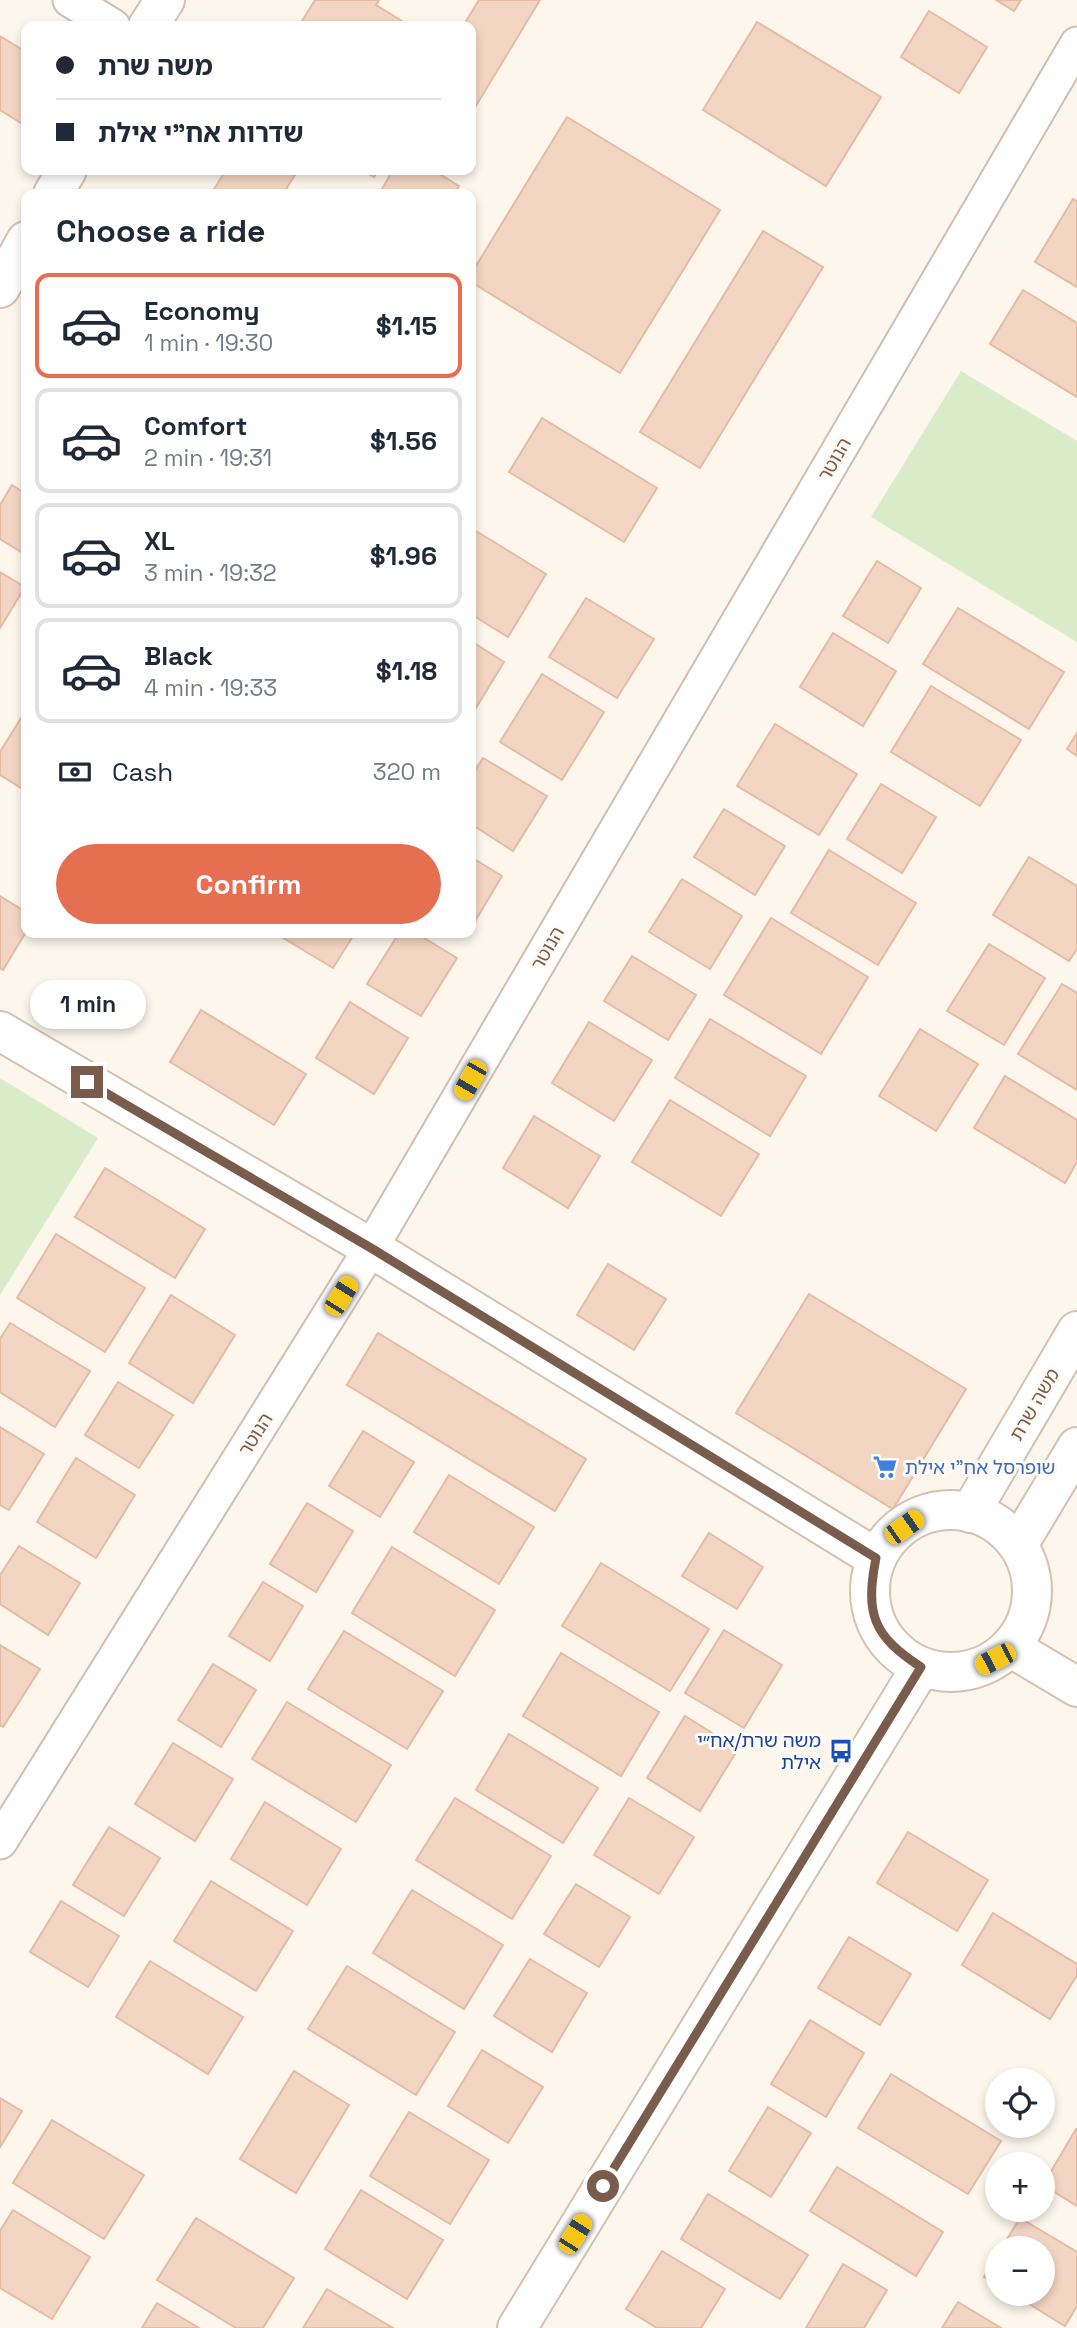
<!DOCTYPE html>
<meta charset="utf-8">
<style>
:root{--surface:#fff;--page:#f2f2f3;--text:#1f2937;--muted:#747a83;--line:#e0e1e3;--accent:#e76f51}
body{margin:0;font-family:"Space Grotesk","Noto Sans Hebrew",sans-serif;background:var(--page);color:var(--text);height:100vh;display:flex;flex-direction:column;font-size:26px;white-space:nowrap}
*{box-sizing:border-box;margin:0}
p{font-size:23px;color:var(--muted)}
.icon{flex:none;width:38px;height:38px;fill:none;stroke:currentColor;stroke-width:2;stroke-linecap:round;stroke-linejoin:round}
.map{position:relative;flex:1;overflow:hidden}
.details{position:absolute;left:21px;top:189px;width:455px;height:749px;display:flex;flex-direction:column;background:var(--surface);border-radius:14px;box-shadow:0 4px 10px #0003}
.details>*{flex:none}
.hud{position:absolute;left:21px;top:21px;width:455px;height:154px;border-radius:14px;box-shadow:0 4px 10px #0003;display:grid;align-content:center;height:154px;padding:0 35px;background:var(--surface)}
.controls{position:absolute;left:985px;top:2068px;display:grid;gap:14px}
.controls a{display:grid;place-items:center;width:70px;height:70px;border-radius:50%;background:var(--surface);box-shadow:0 4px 10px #0003;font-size:35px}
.end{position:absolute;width:32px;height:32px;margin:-16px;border:9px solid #7a5c4d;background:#fff;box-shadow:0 0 0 4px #fff}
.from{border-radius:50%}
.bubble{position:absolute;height:49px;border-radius:24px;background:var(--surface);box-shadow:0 4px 10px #0003;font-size:23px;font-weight:800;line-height:49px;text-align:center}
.car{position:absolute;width:21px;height:42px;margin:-21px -10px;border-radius:9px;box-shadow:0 0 5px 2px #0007;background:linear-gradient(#f5c518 24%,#345 0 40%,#f5c518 0 76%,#345 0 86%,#f5c518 0)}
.hud b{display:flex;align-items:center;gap:24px;height:66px;font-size:26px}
.hud b+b{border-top:2px solid var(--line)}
.hud i{width:18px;height:18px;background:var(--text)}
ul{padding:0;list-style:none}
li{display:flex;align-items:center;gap:21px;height:105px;margin:0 14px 10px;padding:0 21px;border:4px solid var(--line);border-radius:14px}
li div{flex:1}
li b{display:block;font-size:26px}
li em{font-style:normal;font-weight:800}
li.active{border-color:var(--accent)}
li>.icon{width:63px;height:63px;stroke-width:1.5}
h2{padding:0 35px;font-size:32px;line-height:84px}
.pay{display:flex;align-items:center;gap:18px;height:77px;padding:0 35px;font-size:26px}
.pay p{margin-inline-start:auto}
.primary-button{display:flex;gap:14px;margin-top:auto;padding:14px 35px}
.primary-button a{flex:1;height:80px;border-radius:42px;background:var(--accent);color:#fff;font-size:28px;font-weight:800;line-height:80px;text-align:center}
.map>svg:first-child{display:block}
</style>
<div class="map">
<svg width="1077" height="2328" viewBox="0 0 1077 2328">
<rect width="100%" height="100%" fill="#fdf6ec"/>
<g fill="#d8ecc9">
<polygon points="961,371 1077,441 1077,642 871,517"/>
<polygon points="0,1078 98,1138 0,1295"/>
</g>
<g fill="#f3d5c3" stroke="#e6bba3" stroke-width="2">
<polygon points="315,0 379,0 376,5 410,26 299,26"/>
<polygon points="479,0 540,0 471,114 471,26 463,26"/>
<polygon points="996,0 1021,0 1014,11"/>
<polygon points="929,11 987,47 959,93 901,57"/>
<polygon points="757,22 881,97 826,186 703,110"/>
<polygon points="0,36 26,52 26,126 0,110"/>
<polygon points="567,117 720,210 620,373 471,282 471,274"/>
<polygon points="226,170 298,170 283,194 211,194"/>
<polygon points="362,170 379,170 374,177"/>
<polygon points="393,170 433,170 459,186 454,194 379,194"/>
<polygon points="1073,199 1077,201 1077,287 1035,262"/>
<polygon points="763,231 823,267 700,468 640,432"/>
<polygon points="1023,290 1077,323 1077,397 990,344"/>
<polygon points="542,418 657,488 624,542 509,472"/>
<polygon points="12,485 26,494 26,555 0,539 0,505"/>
<polygon points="471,528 546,574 508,637 471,614"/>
<polygon points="877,561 921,588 888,643 843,616"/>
<polygon points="0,572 25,587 0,628"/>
<polygon points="586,598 654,639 617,698 549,657"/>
<polygon points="958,608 1064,672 1029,729 923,664"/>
<polygon points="833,633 896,671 863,726 800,687"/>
<polygon points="471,641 504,662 471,716"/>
<polygon points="542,674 604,712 562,780 500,742"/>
<polygon points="931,686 1021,740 980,806 891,752"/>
<polygon points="26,710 26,791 0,775 0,752"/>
<polygon points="775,724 857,774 819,835 737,786"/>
<polygon points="1077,733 1077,756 1067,749"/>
<polygon points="483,758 547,796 513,851 471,824 471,777"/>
<polygon points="881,784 936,817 902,873 847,839"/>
<polygon points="724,809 785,846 755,895 694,857"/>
<polygon points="829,850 916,903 878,965 791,913"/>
<polygon points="471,857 502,876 471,928"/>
<polygon points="1029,857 1077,886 1077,949 1069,961 993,915"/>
<polygon points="682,879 742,916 710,969 649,932"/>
<polygon points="0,896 26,912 26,932 3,970 0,968"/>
<polygon points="771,918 868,977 821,1054 724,995"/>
<polygon points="275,933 355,933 333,968"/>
<polygon points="399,933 416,933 457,958 421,1016 367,984"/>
<polygon points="989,944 1045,978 1004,1045 947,1011"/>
<polygon points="632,956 696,995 668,1040 604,1001"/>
<polygon points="1062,984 1077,993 1077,1090 1018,1054"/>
<polygon points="350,1002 408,1038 374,1094 316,1058"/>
<polygon points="201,1010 306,1074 274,1125 170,1062"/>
<polygon points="710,1019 806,1076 770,1136 675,1078"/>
<polygon points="589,1022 652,1060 614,1121 552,1083"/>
<polygon points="920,1029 978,1064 936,1131 879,1096"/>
<polygon points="1005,1076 1077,1120 1077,1162 1065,1183 974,1128"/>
<polygon points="670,1100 759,1154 721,1216 632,1162"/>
<polygon points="534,1116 600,1156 568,1208 503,1168"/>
<polygon points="105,1168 205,1229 175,1278 75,1217"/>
<polygon points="56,1234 145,1288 105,1352 17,1298"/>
<polygon points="608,1264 666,1299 634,1350 577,1315"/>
<polygon points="809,1294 966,1389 893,1509 736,1413"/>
<polygon points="171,1295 235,1335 193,1403 129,1363"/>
<polygon points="10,1323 90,1371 55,1427 0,1392 0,1339"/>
<polygon points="378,1333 586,1459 555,1511 347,1385"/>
<polygon points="118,1382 173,1415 139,1468 85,1435"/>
<polygon points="0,1427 44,1454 9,1510 0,1505"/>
<polygon points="363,1431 414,1462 380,1517 329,1486"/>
<polygon points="76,1458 135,1495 96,1558 37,1522"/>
<polygon points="449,1475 534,1527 499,1584 414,1532"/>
<polygon points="307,1503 353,1531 316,1592 270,1564"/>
<polygon points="709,1533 763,1567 737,1609 682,1576"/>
<polygon points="19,1546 80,1583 48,1635 0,1604 0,1575"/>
<polygon points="392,1547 495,1610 455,1676 352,1613"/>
<polygon points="601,1563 709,1629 670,1691 562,1626"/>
<polygon points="263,1582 303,1606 270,1661 229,1636"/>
<polygon points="724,1630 782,1665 744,1728 685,1693"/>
<polygon points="344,1631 443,1691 407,1749 308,1689"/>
<polygon points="0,1645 40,1669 3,1727 0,1725"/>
<polygon points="561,1653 659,1712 621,1776 523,1716"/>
<polygon points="213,1664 256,1690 221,1747 178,1720"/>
<polygon points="287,1702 391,1765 356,1822 252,1759"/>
<polygon points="685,1716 738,1749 700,1811 647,1778"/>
<polygon points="509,1734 598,1788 563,1843 476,1790"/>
<polygon points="173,1743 233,1779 195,1841 135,1804"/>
<polygon points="455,1798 551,1856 512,1919 416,1860"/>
<polygon points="629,1798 694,1837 659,1894 594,1855"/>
<polygon points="265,1802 341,1849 307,1905 231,1859"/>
<polygon points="109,1827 160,1858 124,1916 73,1885"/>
<polygon points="908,1832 988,1880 957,1931 877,1883"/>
<polygon points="211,1881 293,1931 256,1991 174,1941"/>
<polygon points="576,1884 630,1917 599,1967 544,1934"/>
<polygon points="412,1890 503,1945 464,2009 373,1953"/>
<polygon points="61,1901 119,1936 88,1987 30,1952"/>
<polygon points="993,1913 1077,1964 1077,1975 1050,2019 962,1965"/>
<polygon points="849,1937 911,1974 880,2025 818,1988"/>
<polygon points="530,1959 587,1993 552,2052 494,2016"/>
<polygon points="150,1961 243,2017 208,2074 116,2017"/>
<polygon points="347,1966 455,2032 416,2095 308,2029"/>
<polygon points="810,2020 864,2053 826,2117 771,2084"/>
<polygon points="482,2050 543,2087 508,2143 448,2106"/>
<polygon points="294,2071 349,2105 296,2193 240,2159"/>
<polygon points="891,2074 1001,2141 968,2194 858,2128"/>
<polygon points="0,2098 22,2111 0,2147"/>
<polygon points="768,2107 811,2133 771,2197 729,2171"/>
<polygon points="409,2112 489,2160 450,2224 370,2176"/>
<polygon points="52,2120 144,2175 104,2239 13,2183"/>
<polygon points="1076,2129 1077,2129 1077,2206 1043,2185"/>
<polygon points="837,2167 943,2232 916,2276 810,2211"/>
<polygon points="361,2190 443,2240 407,2299 325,2249"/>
<polygon points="708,2194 808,2255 780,2299 681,2239"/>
<polygon points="13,2210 90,2257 52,2319 0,2288 0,2231"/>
<polygon points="196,2218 294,2278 263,2328 236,2328 157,2280"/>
<polygon points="1020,2218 1077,2252 1077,2306 1065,2326 1013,2294 1043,2294 1043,2249 1001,2249"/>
<polygon points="662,2251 725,2289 701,2328 657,2328 626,2309"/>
<polygon points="998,2255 998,2285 984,2277"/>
<polygon points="843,2264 887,2290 864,2328 806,2328"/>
<polygon points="327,2289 393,2328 303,2328"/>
<polygon points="958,2302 1001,2328 942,2328"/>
<polygon points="157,2303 199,2328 142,2328"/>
</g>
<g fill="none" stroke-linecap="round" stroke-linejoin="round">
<g stroke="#d1beb0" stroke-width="37">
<g id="street">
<polyline points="70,0 113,26"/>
<polyline points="0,1842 371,1248 1077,44"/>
</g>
</g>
<g stroke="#d6c0b0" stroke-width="42">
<g id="secondary">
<polyline points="148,26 165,0"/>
<polyline points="53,194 67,170"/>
<polyline points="0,288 26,241"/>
<polyline points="0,1031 371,1248 876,1558"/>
<circle cx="951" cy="1591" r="81"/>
<polyline points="970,1513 1077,1331"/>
<polyline points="1018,1545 1077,1447"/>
<polyline points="1010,1647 1077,1687"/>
<polyline points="517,2328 921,1667"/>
</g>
</g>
<use href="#street" stroke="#fff" stroke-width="33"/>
<use href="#secondary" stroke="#fff" stroke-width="38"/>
</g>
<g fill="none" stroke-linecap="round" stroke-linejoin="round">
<path stroke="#7a5c4d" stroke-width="9" d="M87,1082L371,1248L876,1558C865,1614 873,1636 921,1667L603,2186"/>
</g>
<defs>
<g id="supermarket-bare" transform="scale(1.89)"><path d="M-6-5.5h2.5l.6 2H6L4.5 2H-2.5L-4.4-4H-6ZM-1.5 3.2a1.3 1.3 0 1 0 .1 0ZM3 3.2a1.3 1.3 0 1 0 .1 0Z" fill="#3f7fe0" stroke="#fffaf3" stroke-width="2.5" paint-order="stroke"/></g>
<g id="bus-bare" transform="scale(1.89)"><path d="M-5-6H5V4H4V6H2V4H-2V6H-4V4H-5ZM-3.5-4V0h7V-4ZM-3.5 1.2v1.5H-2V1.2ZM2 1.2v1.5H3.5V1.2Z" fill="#1a4fb4" stroke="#fffaf3" stroke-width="2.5" paint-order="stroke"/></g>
</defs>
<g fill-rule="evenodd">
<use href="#supermarket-bare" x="885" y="1467"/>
<use href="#bus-bare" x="841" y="1751"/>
</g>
<g text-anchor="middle" stroke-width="6" stroke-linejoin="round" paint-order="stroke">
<g font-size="19" fill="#7a5c4d" stroke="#fffaf3">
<text transform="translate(834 459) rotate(-60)" y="7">הנוטר</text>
<text transform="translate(547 948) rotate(-60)" y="7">הנוטר</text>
<text transform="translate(1034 1404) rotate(-60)" y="7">משה שרת</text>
<text transform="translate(255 1434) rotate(-58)" y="7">הנוטר</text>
</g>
<g font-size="19" fill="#366cbe" stroke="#fffaf3" text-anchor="start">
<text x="905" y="1474">שופרסל אח"י אילת</text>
</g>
<g font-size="19" fill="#164399" stroke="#fffaf3" text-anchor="end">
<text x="821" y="1747">משה שרת/אח״י<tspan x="821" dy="22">אילת</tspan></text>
</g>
</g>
</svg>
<div class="controls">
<a><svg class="icon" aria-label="locate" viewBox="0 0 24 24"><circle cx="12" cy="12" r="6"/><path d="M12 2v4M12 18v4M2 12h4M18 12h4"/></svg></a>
<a>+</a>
<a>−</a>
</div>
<i class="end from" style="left:603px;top:2186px"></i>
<i class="end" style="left:87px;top:1082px"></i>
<div class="bubble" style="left:30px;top:980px;width:116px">1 min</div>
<i class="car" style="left:470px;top:1080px;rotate:210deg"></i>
<i class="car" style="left:341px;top:1296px;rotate:32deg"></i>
<i class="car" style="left:904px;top:1527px;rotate:55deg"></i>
<i class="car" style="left:995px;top:1659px;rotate:243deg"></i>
<i class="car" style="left:575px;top:2234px;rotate:32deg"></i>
<div class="hud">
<b><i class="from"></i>משה שרת</b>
<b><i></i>שדרות אח&quot;י אילת</b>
</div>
<section class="details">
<h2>Choose a ride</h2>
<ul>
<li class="active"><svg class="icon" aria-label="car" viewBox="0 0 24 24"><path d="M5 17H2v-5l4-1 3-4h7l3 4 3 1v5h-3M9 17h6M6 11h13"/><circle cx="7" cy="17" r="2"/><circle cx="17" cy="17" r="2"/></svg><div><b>Economy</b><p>1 min · 19:30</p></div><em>$1.15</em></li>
<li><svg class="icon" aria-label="car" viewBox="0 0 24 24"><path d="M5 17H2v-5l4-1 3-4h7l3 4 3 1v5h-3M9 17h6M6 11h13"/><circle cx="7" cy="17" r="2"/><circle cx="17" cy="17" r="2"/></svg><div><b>Comfort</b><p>2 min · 19:31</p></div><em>$1.56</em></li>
<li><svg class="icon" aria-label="car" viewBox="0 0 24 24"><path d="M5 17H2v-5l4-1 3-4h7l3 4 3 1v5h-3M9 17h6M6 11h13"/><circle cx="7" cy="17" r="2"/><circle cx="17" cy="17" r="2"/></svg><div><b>XL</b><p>3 min · 19:32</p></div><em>$1.96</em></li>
<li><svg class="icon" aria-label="car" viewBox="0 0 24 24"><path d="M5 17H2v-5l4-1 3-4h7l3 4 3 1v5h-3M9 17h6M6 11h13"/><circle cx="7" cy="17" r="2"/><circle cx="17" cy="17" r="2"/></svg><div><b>Black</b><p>4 min · 19:33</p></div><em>$1.18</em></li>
</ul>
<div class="pay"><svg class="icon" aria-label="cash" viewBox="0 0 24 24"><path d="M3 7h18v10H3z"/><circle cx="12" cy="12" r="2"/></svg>Cash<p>320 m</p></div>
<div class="primary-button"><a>Confirm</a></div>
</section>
</div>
